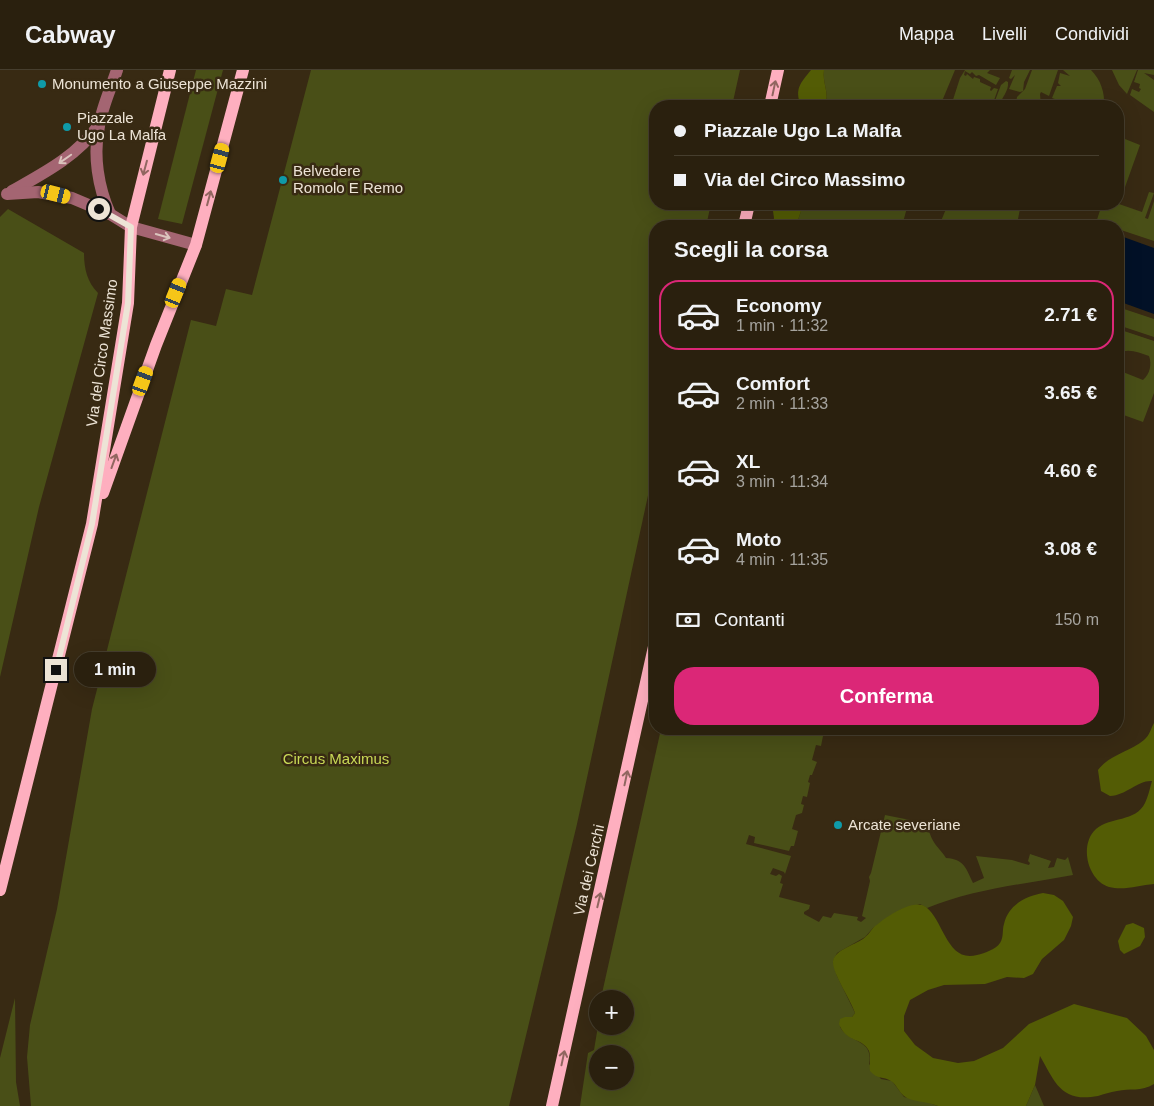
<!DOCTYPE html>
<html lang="it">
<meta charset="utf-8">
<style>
:root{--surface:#2a200e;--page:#362d1c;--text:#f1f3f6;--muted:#a5a39e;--line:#463e2e;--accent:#db2777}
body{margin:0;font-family:Arial,sans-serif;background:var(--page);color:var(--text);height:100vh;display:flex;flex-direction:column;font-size:19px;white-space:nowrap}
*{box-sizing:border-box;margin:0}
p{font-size:16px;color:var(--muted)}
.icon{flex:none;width:28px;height:28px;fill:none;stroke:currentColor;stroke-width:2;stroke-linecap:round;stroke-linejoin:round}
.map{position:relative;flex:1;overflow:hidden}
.side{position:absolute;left:649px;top:150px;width:475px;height:515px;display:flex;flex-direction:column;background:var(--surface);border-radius:20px;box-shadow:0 5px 20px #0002,0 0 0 1px var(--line)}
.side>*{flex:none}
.top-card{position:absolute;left:649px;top:30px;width:475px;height:110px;border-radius:20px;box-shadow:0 5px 20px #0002,0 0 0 1px var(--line);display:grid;align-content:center;height:110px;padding:0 25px;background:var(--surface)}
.controls{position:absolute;left:589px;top:920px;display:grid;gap:10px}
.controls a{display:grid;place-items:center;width:45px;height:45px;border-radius:50%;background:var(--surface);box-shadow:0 5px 20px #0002,0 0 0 1px var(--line);font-size:25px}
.end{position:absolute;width:22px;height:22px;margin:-11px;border:6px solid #ede4d6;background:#111;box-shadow:0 0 0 2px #111}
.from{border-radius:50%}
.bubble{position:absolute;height:35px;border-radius:18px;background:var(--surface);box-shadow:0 5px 20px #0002,0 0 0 1px var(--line);font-size:16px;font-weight:600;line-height:35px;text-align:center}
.car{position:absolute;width:15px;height:30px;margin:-15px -8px;border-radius:6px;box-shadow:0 0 4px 1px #0007;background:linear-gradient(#f5c518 24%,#345 0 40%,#f5c518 0 76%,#345 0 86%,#f5c518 0)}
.top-card b{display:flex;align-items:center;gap:18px;height:48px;font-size:19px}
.top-card b+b{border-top:1px solid var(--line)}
.top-card i{width:12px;height:12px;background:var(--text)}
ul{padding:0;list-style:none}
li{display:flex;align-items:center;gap:15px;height:70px;margin:0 10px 8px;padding:0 15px;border:2px solid transparent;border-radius:20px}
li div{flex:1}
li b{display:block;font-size:19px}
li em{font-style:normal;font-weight:600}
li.current{border-color:var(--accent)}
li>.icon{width:45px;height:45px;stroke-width:1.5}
h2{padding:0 25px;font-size:22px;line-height:60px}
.pay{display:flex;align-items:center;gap:12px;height:55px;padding:0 25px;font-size:19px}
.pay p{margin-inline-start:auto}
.primary-button{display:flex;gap:10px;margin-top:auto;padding:10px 25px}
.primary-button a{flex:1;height:58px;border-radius:20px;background:var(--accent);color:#fff;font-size:20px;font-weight:600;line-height:58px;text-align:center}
header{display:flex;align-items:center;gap:30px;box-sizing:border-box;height:70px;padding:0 25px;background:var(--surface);border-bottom:1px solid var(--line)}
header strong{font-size:24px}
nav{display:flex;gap:28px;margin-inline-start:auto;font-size:18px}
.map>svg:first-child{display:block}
</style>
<header>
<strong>Cabway</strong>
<nav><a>Mappa</a><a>Livelli</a><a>Condividi</a></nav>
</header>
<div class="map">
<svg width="1154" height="1036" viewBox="0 0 1154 1036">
<rect width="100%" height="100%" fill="#382a13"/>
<g fill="#494f17" fill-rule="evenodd">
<polygon points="196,0 223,0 182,154 158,149"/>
<polygon points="311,0 740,0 732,36 655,36 655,134 711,134 706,156 655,156 655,393 577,754 509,1036 31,1036 27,987 30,955 57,839 92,639 191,250 216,256 226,219 252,225"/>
<path d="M824,0H955L940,36H825C830,23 822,13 824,0Z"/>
<polygon points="965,0 990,0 987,3 1000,8 996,15 979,5 976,6 972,2 970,4 965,1 964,5 966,6 967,4 973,9 974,7 980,9 980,12 991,17 990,20 991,21 994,18 998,19 992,36 985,36 987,30 986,29 983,36 971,33 970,35 973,36 951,36 960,8"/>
<polygon points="1012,0 1030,0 1024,12 1023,21 1020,22 1009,19 1015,5 1011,9 1009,8"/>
<polygon points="1032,0 1058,0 1049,26 1041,22 1040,24 1041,36 1003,36 1005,29 1012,29 1014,33 1016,33 1017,27 1025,19"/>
<path d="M1063,0H1091C1101,10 1105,23 1104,36H1074L1052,28L1057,16H1061L1058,13L1060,3L1070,6Z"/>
<polygon points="1112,0 1137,0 1127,24 1119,15"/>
<polygon points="1138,0 1154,0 1154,5 1144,3 1154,10 1154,42 1130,25 1132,19 1139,22 1141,19 1139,18 1140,14 1134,12"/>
<path d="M1006,11L1008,12C1009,22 1001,27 1000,36H993L1001,15Z"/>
<polygon points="1125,69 1140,75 1119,134 1142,142 1149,122 1154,123 1145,148 1148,149 1154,131 1154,171 1118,159 1118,156 1095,156 1102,134 1118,134 1118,90"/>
<polygon points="801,134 908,134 902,156 796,156 801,141"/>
<polygon points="948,134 1021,134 1017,154 1020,152 1030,156 939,156"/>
<path d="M8,139L84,183C84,198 87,212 98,223L39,437L0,607V147Z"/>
<polygon points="1118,237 1154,249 1154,267 1118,255"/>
<path d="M1118,259L1154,271V323L1143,352L1118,343V300L1143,310C1150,304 1152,294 1149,286C1139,282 1128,278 1118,283Z"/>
<path d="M661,659H822L821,660L824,661L821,676L816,675L812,690L817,692L812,705H810L808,712L810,713L807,727L803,726L801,734L804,735L802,743L796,745L792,759L798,761L794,776H791L789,781L754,773L755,767L749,765L746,774L791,786L785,804L784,802L773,798L770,804L776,806L779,804L782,806L780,813L783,814L779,827L810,835L809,839L804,842V844L819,852L823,846L831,848L834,843L858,847L857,850L861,852L866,848L862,846L870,811L869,807L871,803L885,745L925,753C930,757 928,759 930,764C933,774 941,780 946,788C964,789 966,798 973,813L984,808L976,786L1012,790L1029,795L1030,793L1028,791L1030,784L1051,791L1048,798L1054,797L1057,788L1065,790L1068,787L1073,805C1024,814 974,819 927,838L920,834L900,840L873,858L865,867L837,883L833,891L837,906L855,943L852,947H848L840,957C850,974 874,969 869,994L881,1009L892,1011L904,1027L927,1032L938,1036H580L588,983L594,980L598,956H625V929L601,928ZM598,984H625V1011H598Z"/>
<polygon points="15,928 16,1012 20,1036 0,1036 0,988"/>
<polygon points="1035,1015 1044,1036 1026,1036"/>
</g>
<g fill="#535c05">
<path d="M811,0H824C822,13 830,23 825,36H801C794,18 801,13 811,0Z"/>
<polygon points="772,134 801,134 801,141 796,156 772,156 774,148"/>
<path d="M1154,653V814C1139,815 1124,821 1109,817C1087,810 1079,774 1096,759C1109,747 1136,752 1145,733C1148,727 1150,718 1152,711C1138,710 1127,725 1110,726L1101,721L1098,700C1110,684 1130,682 1144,670C1150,665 1151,658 1154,653Z"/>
<path d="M1043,823L1054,825L1063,831L1073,847L1071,856L1064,870L1042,889L1033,904L1024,908L1007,907L985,914L944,915L928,920L910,930L904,946V961L915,975L933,988L958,993L974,991L1003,978L1029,954L1074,934L1127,948L1146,966L1154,980V1014C1141,1022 1130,1018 1117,1021C1110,1022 1104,1024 1098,1026C1061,1033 1055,1012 1040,986L1035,1015L1026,1036H938C927,1031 911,1032 904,1026C899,1022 896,1014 891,1011C883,1006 878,1010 870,1001C869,994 871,987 869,981C862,967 846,973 839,954L840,949L845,947H852L855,943C851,930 832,903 833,891C835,880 854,875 863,869C867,866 870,862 873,858C883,849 913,827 926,837C944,851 947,893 977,885C985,883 996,879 1000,873C1004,867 1002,860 1004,854C1008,835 1026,826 1043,823Z"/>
<polygon points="1133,853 1144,858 1145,867 1140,876 1124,884 1120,880 1118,871 1126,855"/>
</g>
<polygon fill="#021127" points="1118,165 1154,178 1154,244 1118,231"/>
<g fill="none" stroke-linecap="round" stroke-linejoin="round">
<g stroke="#a46572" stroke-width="12">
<path d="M12,121C44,103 77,86 99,55"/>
<polyline points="7,124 38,122 72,128 110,144 131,157 196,175"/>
<path d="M110,144C98,117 93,85 99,56C102,37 111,18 117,0"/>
</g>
<g stroke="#feafbf" stroke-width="12">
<polyline points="770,36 778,0"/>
<polyline points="744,156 749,134"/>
<polyline points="103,423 156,275 196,175 243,0"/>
<polyline points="0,820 92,454 128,233 131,157 170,0"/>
<polyline points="552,1036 655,572"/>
</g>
</g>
<defs><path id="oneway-shaft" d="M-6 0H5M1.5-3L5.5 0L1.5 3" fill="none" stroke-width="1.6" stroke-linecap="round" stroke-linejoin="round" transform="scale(1.25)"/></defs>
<g stroke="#916660">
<use href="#oneway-shaft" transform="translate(774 18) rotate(-78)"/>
<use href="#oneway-shaft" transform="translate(145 98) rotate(105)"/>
<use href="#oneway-shaft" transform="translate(209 128) rotate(-75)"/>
<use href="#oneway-shaft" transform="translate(114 391) rotate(-70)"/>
<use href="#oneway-shaft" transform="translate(626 708) rotate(-78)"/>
<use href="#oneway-shaft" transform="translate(599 830) rotate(-77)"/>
<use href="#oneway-shaft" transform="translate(563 988) rotate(-78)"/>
</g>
<g stroke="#dbc4bd">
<use href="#oneway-shaft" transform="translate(65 89) rotate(145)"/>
<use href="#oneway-shaft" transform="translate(163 166) rotate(16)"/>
</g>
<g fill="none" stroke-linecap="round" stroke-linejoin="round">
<polyline stroke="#ede4d6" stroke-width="6" points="56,600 92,454 128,233 131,157 99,139"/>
</g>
<g fill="#0f9aa8" stroke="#382a13" stroke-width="2">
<circle cx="42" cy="14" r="5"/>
<circle cx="67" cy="57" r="5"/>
<circle cx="283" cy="110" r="5"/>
<circle cx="838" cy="755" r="5"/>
</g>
<g text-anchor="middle" stroke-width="5" stroke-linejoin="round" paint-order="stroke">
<g font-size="15" fill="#ede4d6" stroke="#382a13" text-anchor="start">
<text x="52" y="19">Monumento a Giuseppe Mazzini</text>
<text x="77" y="53">Piazzale<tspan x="77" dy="17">Ugo La Malfa</tspan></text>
<text x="293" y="106">Belvedere<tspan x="293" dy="17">Romolo E Remo</tspan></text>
<text x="848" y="760">Arcate severiane</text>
</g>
<g font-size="15" fill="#ede4d6" stroke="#382a13">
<text transform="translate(102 283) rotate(-82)" y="5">Via del Circo Massimo</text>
<text transform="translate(589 800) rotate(-77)" y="5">Via dei Cerchi</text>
</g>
<g font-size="15" fill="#c9d956" stroke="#382a13">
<text x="336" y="694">Circus Maximus</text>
</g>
</g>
</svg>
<div class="controls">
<a>+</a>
<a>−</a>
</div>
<i class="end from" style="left:99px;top:139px"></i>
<i class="end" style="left:56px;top:600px"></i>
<div class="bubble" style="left:74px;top:582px;width:82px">1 min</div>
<i class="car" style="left:220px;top:88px;rotate:15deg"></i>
<i class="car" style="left:56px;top:124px;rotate:104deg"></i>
<i class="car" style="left:176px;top:223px;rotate:22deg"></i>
<i class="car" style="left:143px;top:311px;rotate:20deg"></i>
<div class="top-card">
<b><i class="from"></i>Piazzale Ugo La Malfa</b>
<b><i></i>Via del Circo Massimo</b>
</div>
<section class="side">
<h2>Scegli la corsa</h2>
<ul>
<li class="current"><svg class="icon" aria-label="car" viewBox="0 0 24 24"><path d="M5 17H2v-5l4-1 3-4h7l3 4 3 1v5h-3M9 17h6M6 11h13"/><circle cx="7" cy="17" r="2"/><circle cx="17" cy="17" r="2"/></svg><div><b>Economy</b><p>1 min · 11:32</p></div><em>2.71 €</em></li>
<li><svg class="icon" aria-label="car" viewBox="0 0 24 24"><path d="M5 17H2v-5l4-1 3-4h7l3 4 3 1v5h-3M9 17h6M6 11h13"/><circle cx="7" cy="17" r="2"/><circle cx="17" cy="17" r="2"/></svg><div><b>Comfort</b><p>2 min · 11:33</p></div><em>3.65 €</em></li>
<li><svg class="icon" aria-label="car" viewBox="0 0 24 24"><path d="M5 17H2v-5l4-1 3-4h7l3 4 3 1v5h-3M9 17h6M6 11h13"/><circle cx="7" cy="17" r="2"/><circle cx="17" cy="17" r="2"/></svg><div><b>XL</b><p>3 min · 11:34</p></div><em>4.60 €</em></li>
<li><svg class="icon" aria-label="car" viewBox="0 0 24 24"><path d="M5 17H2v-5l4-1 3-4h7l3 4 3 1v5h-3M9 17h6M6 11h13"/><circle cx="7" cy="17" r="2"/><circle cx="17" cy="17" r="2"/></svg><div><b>Moto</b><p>4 min · 11:35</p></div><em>3.08 €</em></li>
</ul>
<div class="pay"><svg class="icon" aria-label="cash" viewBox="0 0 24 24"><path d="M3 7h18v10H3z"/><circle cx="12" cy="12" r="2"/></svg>Contanti<p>150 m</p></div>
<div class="primary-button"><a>Conferma</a></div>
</section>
</div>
